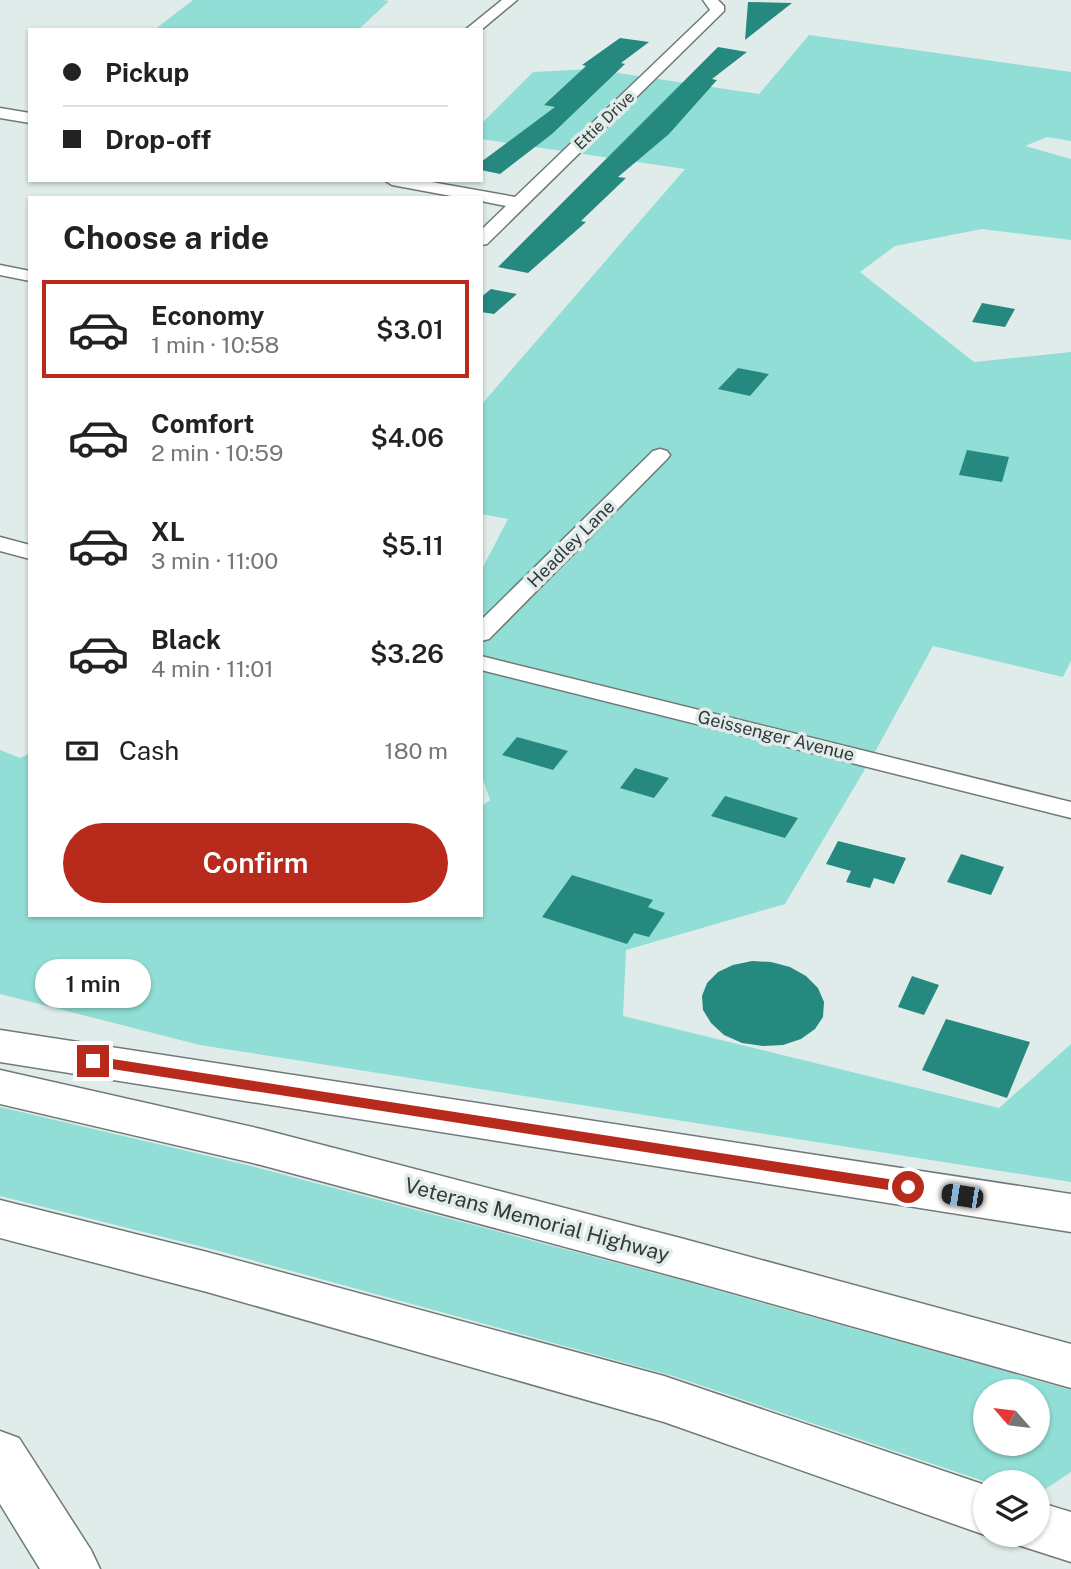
<!DOCTYPE html>
<meta charset="utf-8">
<style>
:root{--surface:#fff;--page:#f6f6f6;--text:#222;--muted:#767676;--line:#e0e0e0;--accent:#b82b1c}
body{margin:0;font-family:"Public Sans",sans-serif;background:var(--page);color:var(--text);height:100vh;display:flex;flex-direction:column;font-size:26px;white-space:nowrap}
*{box-sizing:border-box;margin:0}
p{font-size:23px;color:var(--muted)}
.icon{flex:none;width:38px;height:38px;fill:none;stroke:currentColor;stroke-width:2;stroke-linecap:round;stroke-linejoin:round}
.map{position:relative;flex:1;overflow:hidden}
.panel{position:absolute;left:28px;top:196px;width:455px;height:721px;display:flex;flex-direction:column;background:var(--surface);border-radius:0px;box-shadow:0 2px 5px #0004}
.panel>*{flex:none}
.banner{position:absolute;left:28px;top:28px;width:455px;height:154px;border-radius:0px;box-shadow:0 2px 5px #0004;display:grid;align-content:center;height:154px;padding:0 35px;background:var(--surface)}
.needle{width:46px;rotate:298deg}
.buttons{position:absolute;left:973px;top:1379px;display:grid;gap:14px}
.buttons a{display:grid;place-items:center;width:77px;height:77px;border-radius:50%;background:var(--surface);box-shadow:0 2px 5px #0004;font-size:35px}
.end{position:absolute;width:32px;height:32px;margin:-16px;border:9px solid #b82b1c;background:#fff;box-shadow:0 0 0 4px #fff}
.from{border-radius:50%}
.bubble{position:absolute;height:49px;border-radius:24px;background:var(--surface);box-shadow:0 2px 5px #0004;font-size:23px;font-weight:600;line-height:49px;text-align:center}
.car{position:absolute;width:21px;height:42px;margin:-21px -10px;border-radius:9px;box-shadow:0 0 5px 2px #0007;background:linear-gradient(#222 24%,#8ab4d8 0 40%,#222 0 76%,#8ab4d8 0 86%,#222 0)}
.banner b{display:flex;align-items:center;gap:24px;height:66px;font-size:26px}
.banner b+b{border-top:2px solid var(--line)}
.banner i{width:18px;height:18px;background:var(--text)}
ul{padding:0;list-style:none}
li{display:flex;align-items:center;gap:21px;height:98px;margin:0 14px 10px;padding:0 21px;border:4px solid transparent;border-radius:0px}
li div{flex:1}
li b{display:block;font-size:26px}
li em{font-style:normal;font-weight:600}
li.current{border-color:var(--accent)}
li>.icon{width:63px;height:63px;stroke-width:1.5}
h2{padding:0 35px;font-size:32px;line-height:84px}
.pay{display:flex;align-items:center;gap:18px;height:77px;padding:0 35px;font-size:26px}
.pay p{margin-inline-start:auto}
.primary-button{display:flex;gap:14px;margin-top:auto;padding:14px 35px}
.primary-button a{flex:1;height:80px;border-radius:42px;background:var(--accent);color:#fff;font-size:28px;font-weight:600;line-height:80px;text-align:center}
.map>svg:first-child{display:block}
</style>
<div class="map">
<svg width="1071" height="1569" viewBox="0 0 1071 1569">
<rect width="100%" height="100%" fill="#e0ecea"/>
<g fill="#90ded5" fill-rule="evenodd">
<polygon points="193,0 383,0 389,1 358,30 154,30"/>
<polygon points="809,35 1071,72 1071,141 1047,137 1025,146 1071,159 1071,240 982,229 895,246 860,272 974,362 1071,352 1071,661 1063,677 933,646 871,759 785,904 626,950 623,1016 999,1108 1071,1044 1071,1182 200,1045 0,994 0,750 20,758 30,753 30,915 481,915 481,807 490,800 481,774 481,571 508,519 481,514 481,405 685,169 481,139 481,124 533,72 591,69 759,94"/>
<path d="M0,1107L251,1166L677,1279L1071,1390V1472L1038,1494V1482H986L673,1376L219,1251L0,1196ZM1038,1391V1444H985V1391Z"/>
</g>
<g fill="#268980">
<polygon points="748,2 792,3 745,40"/>
<polygon points="620,38 649,42 621,63 625,64 552,134 500,174 481,170 481,162 555,107 544,105 586,66 582,65"/>
<polygon points="718,47 747,52 712,79 717,80 669,134 618,177 626,178 581,221 586,222 528,273 498,267"/>
<polygon points="491,289 517,294 494,314 481,312 481,297"/>
<polygon points="982,303 1015,309 1005,327 972,322"/>
<polygon points="738,368 769,374 750,396 718,389"/>
<polygon points="967,450 1009,457 1002,482 959,475"/>
<polygon points="517,737 568,751 553,770 502,755"/>
<polygon points="635,768 669,778 654,798 620,788"/>
<polygon points="725,796 798,818 785,838 711,816"/>
<polygon points="838,841 906,858 894,884 874,878 870,888 846,882 851,871 826,864"/>
<polygon points="961,854 1004,867 991,895 947,882"/>
<polygon points="572,875 653,900 648,907 665,913 649,937 634,933 627,944 542,917"/>
<polygon points="752,961 771,962 790,967 806,976 818,988 824,1002 823,1017 815,1029 801,1039 783,1045 763,1046 742,1043 724,1035 711,1023 703,1010 702,996 707,983 718,972 733,965"/>
<polygon points="912,976 939,985 924,1015 898,1007"/>
<polygon points="946,1019 1030,1042 1007,1098 922,1070"/>
</g>
<g fill="none" stroke-linecap="round" stroke-linejoin="round">
<g stroke="#6f7a78" stroke-width="3">
<g id="minor">
<polygon points="502,0 517,0 481,30 465,30"/>
<polygon points="703,0 718,0 724,6 724,11 487,244 481,245 481,230 506,206 481,201 481,198 462,198 392,185 384,180 420,180 515,197 710,10"/>
<polygon points="0,108 30,113 30,123 0,118"/>
<polygon points="0,265 30,271 30,281 0,275"/>
<polygon points="660,449 667,451 670,455 667,459 489,639 481,641 481,620 653,451"/>
<polygon points="0,537 30,545 30,559 0,551"/>
<polygon points="481,656 1071,802 1071,818 481,670"/>
</g>
</g>
<g stroke="#6f7a78" stroke-width="3">
<g id="motorway">
<polygon points="0,1030 1071,1194 1071,1232 0,1062"/>
<polygon points="0,1070 261,1129 684,1239 1071,1344 1071,1388 684,1279 261,1165 0,1104"/>
<polygon points="0,1200 207,1252 664,1376 985,1485 985,1535 664,1422 207,1292 0,1238"/>
<polygon points="0,1431 19,1438 91,1550 100,1569 40,1569 0,1504"/>
<polygon points="1038,1502 1071,1512 1071,1562 1018,1545 1013,1535 1038,1535"/>
</g>
</g>
<use href="#minor" fill="#fff" fill-rule="evenodd"/>
<use href="#motorway" fill="#fff" fill-rule="evenodd"/>
</g>
<polygon fill="#b82b1c" points="93,1056 908,1182 915,1187 908,1193 93,1066 86,1061"/>
<g text-anchor="middle" stroke-width="7" stroke-linejoin="round" paint-order="stroke">
<g font-size="16" fill="#353939" stroke="#e0ecea">
<text transform="translate(604 120) rotate(-44)" y="6">Ettie Drive</text>
</g>
<g font-size="18" fill="#353939" stroke="#e0ecea">
<text transform="translate(571 544) rotate(-45)" y="6">Headley Lane</text>
<text transform="translate(776 736) rotate(14)" y="6">Geissenger Avenue</text>
</g>
<g font-size="21" fill="#353939" stroke="#e0ecea">
<text transform="translate(537 1220) rotate(15)" y="7">Veterans Memorial Highway</text>
</g>
</g>
</svg>
<div class="buttons">
<a><svg class="needle" viewBox="-14 -14 28 28"><path d="M0-13l5 13h-10z" fill="#e53935"/><path d="M0 13l5-13h-10z" fill="#767676"/></svg></a>
<a><svg class="icon" aria-label="layers" viewBox="0 0 24 24"><path d="M12 4l9 5-9 5-9-5zM3 14l9 5 9-5"/></svg></a>
</div>
<i class="end from" style="left:908px;top:1187px"></i>
<i class="end" style="left:93px;top:1061px"></i>
<div class="bubble" style="left:35px;top:959px;width:116px">1 min</div>
<i class="car" style="left:962px;top:1196px;rotate:279deg"></i>
<div class="banner">
<b><i class="from"></i>Pickup</b>
<b><i></i>Drop-off</b>
</div>
<section class="panel">
<h2>Choose a ride</h2>
<ul>
<li class="current"><svg class="icon" aria-label="car" viewBox="0 0 24 24"><path d="M5 17H2v-5l4-1 3-4h7l3 4 3 1v5h-3M9 17h6M6 11h13"/><circle cx="7" cy="17" r="2"/><circle cx="17" cy="17" r="2"/></svg><div><b>Economy</b><p>1 min · 10:58</p></div><em>$3.01</em></li>
<li><svg class="icon" aria-label="car" viewBox="0 0 24 24"><path d="M5 17H2v-5l4-1 3-4h7l3 4 3 1v5h-3M9 17h6M6 11h13"/><circle cx="7" cy="17" r="2"/><circle cx="17" cy="17" r="2"/></svg><div><b>Comfort</b><p>2 min · 10:59</p></div><em>$4.06</em></li>
<li><svg class="icon" aria-label="car" viewBox="0 0 24 24"><path d="M5 17H2v-5l4-1 3-4h7l3 4 3 1v5h-3M9 17h6M6 11h13"/><circle cx="7" cy="17" r="2"/><circle cx="17" cy="17" r="2"/></svg><div><b>XL</b><p>3 min · 11:00</p></div><em>$5.11</em></li>
<li><svg class="icon" aria-label="car" viewBox="0 0 24 24"><path d="M5 17H2v-5l4-1 3-4h7l3 4 3 1v5h-3M9 17h6M6 11h13"/><circle cx="7" cy="17" r="2"/><circle cx="17" cy="17" r="2"/></svg><div><b>Black</b><p>4 min · 11:01</p></div><em>$3.26</em></li>
</ul>
<div class="pay"><svg class="icon" aria-label="cash" viewBox="0 0 24 24"><path d="M3 7h18v10H3z"/><circle cx="12" cy="12" r="2"/></svg>Cash<p>180 m</p></div>
<div class="primary-button"><a>Confirm</a></div>
</section>
</div>
